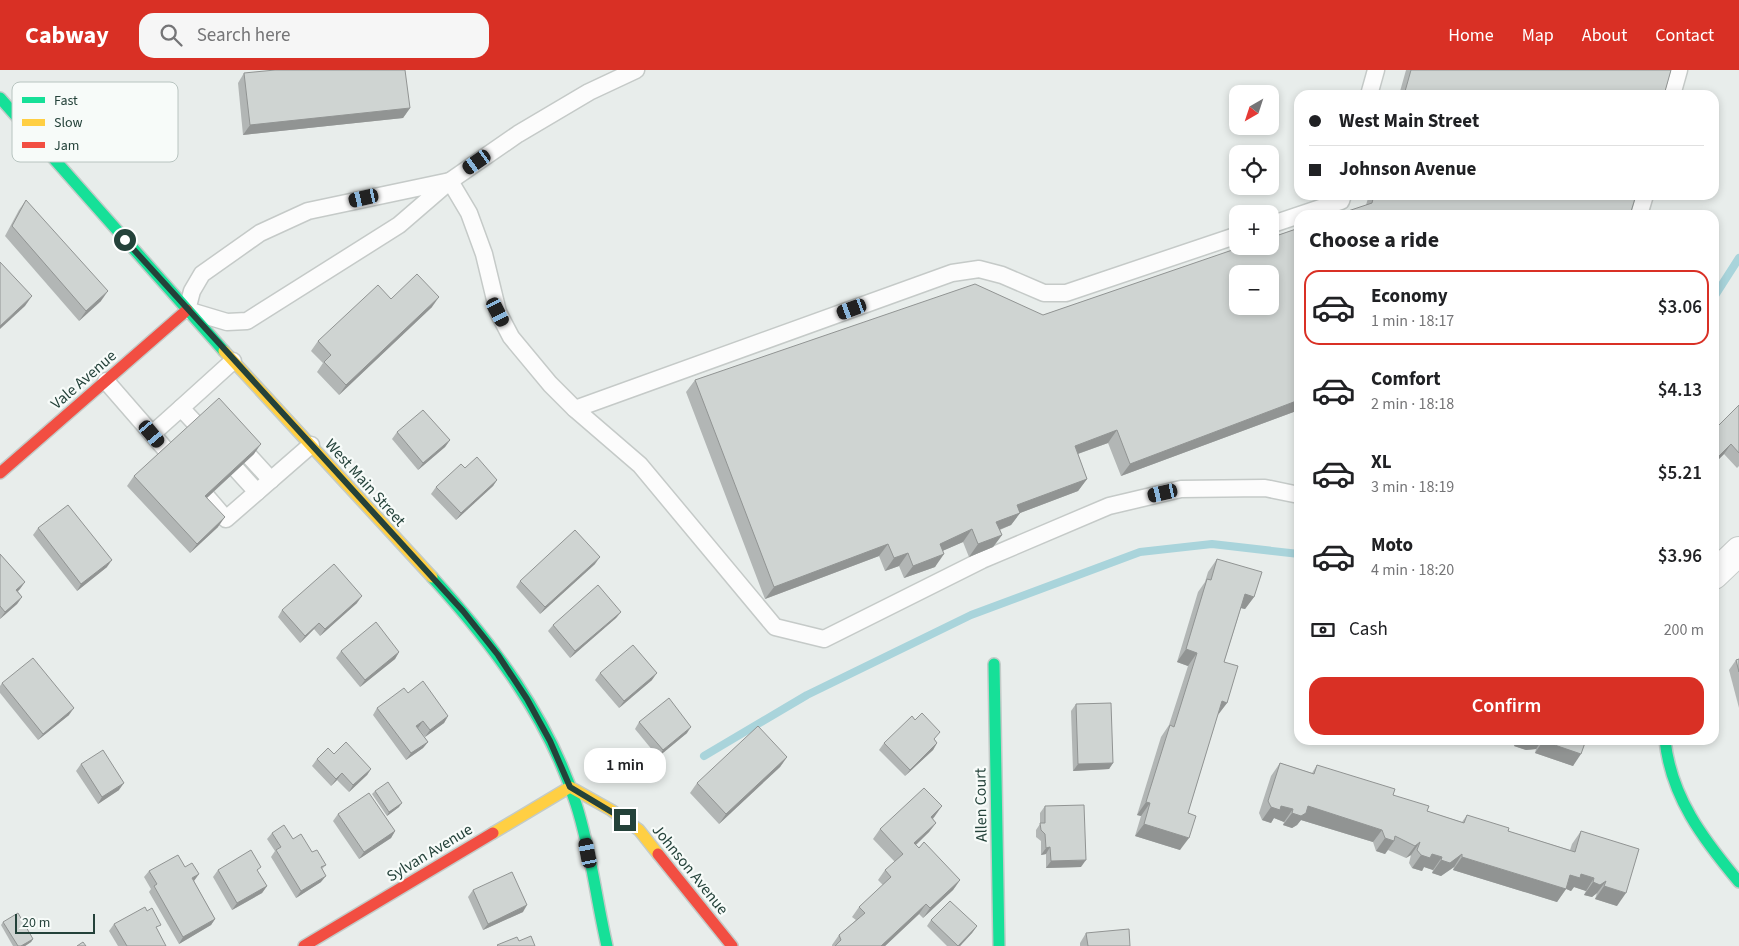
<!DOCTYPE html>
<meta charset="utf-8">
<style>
:root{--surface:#fff;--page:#f6f6f6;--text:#202124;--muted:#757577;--line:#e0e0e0;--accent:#d93025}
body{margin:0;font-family:"Source Sans 3",sans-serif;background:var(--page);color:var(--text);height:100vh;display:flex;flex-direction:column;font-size:19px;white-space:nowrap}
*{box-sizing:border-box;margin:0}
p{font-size:16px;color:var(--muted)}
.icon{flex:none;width:28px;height:28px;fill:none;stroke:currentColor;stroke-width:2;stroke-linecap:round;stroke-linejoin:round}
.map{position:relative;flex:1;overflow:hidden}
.panel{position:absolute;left:1294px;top:140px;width:425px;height:535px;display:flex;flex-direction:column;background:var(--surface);border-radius:15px;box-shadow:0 2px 8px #0003}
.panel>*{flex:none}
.banner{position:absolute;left:1294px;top:20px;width:425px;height:110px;border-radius:15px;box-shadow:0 2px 8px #0003;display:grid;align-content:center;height:110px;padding:0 15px;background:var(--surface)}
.needle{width:32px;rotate:219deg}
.buttons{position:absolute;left:1229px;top:15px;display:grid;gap:10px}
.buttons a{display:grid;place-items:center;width:50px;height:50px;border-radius:10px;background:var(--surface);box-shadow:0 2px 8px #0003;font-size:25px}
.scale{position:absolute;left:15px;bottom:12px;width:80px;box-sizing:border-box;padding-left:5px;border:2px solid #24423a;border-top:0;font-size:14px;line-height:18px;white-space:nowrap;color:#24423a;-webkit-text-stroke:4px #f7fbf9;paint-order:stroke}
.end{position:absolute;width:22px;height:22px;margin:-11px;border:6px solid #24423a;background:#fff;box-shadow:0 0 0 2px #fff}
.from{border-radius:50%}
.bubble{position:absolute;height:35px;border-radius:15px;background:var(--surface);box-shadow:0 2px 8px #0003;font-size:16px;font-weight:600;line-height:35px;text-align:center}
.car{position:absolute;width:15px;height:30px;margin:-15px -8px;border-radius:6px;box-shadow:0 0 4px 1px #0007;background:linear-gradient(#222 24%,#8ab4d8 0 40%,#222 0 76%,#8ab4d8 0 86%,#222 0)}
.banner b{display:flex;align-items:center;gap:18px;height:48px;font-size:19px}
.banner b+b{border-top:1px solid var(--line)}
.banner i{width:12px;height:12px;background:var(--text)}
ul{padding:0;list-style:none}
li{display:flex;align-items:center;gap:15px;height:75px;margin:0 10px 8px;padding:0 5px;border:2px solid transparent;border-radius:15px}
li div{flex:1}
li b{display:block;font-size:19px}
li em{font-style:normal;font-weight:600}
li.on{border-color:var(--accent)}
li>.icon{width:45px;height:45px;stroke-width:1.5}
h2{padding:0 15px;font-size:22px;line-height:60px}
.pay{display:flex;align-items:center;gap:12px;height:55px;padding:0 15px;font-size:19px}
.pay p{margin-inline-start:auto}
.button{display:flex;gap:10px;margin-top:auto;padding:10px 15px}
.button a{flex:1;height:58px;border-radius:15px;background:var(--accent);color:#fff;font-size:20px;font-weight:600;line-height:58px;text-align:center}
header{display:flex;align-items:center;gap:30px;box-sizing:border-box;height:70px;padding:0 25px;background:var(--accent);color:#fff}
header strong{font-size:24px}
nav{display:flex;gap:28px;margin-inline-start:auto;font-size:18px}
.search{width:350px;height:45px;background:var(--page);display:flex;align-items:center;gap:12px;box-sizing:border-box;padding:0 18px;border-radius:15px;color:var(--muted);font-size:19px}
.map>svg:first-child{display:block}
</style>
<header>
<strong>Cabway</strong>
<div class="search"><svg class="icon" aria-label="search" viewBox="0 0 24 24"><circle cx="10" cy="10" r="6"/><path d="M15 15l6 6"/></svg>Search here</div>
<nav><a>Home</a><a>Map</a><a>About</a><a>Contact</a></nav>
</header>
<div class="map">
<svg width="1739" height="876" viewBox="0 0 1739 876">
<rect width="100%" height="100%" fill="#e8edeb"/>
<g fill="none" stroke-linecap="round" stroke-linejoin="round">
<g stroke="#a9d4db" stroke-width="8">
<polyline points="1714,227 1739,188"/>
<polyline points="704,686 807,625 971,545 1140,482 1212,474 1299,484"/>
</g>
<g stroke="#c5cac8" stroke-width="19">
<g id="lane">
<polyline points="1369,25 1376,0"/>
<polyline points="1672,25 1679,0"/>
<polyline points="450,111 469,143 484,184 498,242 511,267 550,314 575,339 640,395 775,557 824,569 982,490 1109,436 1181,419 1265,418 1299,425"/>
<polyline points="450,111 308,141 260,163 202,204 192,221 187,240 227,252 247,251 399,155 450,111 518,64 589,22 636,0"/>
<polyline points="1639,145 1645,125"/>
<polyline points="1270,155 1341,131 1343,125"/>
<polyline points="106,311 166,380"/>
<polyline points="181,338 233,291"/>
<polyline points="575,339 952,203 979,199 1002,205 1044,223 1066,223 1238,165"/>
<polyline points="152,364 181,338 195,353"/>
<polyline points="250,387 271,410"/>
<polyline points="237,400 257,422"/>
<polyline points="207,427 226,449 311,375"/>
</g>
</g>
<g stroke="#c5cac8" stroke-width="30">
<polyline id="street" points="1714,505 1739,481"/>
</g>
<g stroke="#c3cbc8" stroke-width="14">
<g id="fast">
<polyline points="0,28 224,281"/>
<path d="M432,507C492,573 549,648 576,734C591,780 596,829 607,876"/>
<polyline points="994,594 999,876"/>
<path d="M1665,670C1671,727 1703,769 1739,812"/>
</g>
</g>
<g stroke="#c3cbc8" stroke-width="14">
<g id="slow">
<polyline points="224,281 432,507"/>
<polyline points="493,763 570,717 611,740 639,760 658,784"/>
</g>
</g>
<g stroke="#c3cbc8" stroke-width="14">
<g id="jam">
<polyline points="0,403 187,240"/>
<polyline points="658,784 732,876"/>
<polyline points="304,876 493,763"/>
</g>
</g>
<use href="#lane" stroke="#fcfcfc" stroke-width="16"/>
<use href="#street" stroke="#fcfcfc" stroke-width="28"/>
<use href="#fast" stroke="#16e098" stroke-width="11"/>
<use href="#slow" stroke="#ffcf43" stroke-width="11"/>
<use href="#jam" stroke="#f24e42" stroke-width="11"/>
</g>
<g fill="#b2b6b5">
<polygon points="1406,0 1671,0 1664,25 1399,25"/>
<polygon points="244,3 410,38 403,48 243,65 238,13"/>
<polygon points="1369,125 1636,125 1366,135"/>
<polygon points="26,130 101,231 79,251 5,166 19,140"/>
<polygon points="1299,158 1299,340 1121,406 1108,373 1078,384 1087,409 1078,421 1020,443 1011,455 1000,460 1002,465 993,477 969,487 963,472 942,481 935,497 904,508 899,496 885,501 879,486 765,529 686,322 695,310 1043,245"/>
<polygon points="391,229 432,237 339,325 317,302 323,293 311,281 318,271"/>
<polygon points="1739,335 1739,396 1737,398 1724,384 1714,394 1714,349 1719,355"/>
<polygon points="397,362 450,370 445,377 418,400 392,369"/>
<polygon points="254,384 207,428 218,457 190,483 127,416 134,406"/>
<polygon points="465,398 497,410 493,416 456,450 431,424 436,417"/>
<polygon points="38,458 107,497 77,521 33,465"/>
<polygon points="0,484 25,512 18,521 22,527 17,534 0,549"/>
<polygon points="1217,489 1254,527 1245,539 1241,538 1224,592 1227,633 1218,644 1188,743 1180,780 1135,766 1141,746 1137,745 1161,667 1169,655 1188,596 1177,592 1198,522 1205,512 1208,502"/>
<polygon points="595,494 540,544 516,517 520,511"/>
<polygon points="357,533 320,566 314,559 300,573 278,547 282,540"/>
<polygon points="621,542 616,548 570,588 548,561 553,555"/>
<polygon points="341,581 399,582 395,589 360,617 336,588"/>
<polygon points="1739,589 1739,638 1729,600 1736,590"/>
<polygon points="600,603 652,610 619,638 595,610"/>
<polygon points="2,613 69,645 38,670 0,623 0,616"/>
<polygon points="408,623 448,646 444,653 425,667 418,658 428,672 423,678 406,690 373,645 377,638"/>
<polygon points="1076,634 1113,693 1109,699 1073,701 1071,641"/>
<polygon points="639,652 687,663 658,687 635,659"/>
<polygon points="935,670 937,673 933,680 905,706 879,680 884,673"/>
<polygon points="1516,670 1586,670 1573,696 1535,683 1536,679 1526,680 1514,676"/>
<polygon points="334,684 371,699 367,705 349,722 337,710 331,716 312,696 317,689"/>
<polygon points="787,687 780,697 719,754 690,723 697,713"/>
<polygon points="1280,693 1312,703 1317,695 1393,725 1427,741 1462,752 1467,745 1508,761 1570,780 1572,774 1581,761 1617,836 1595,829 1597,823 1592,827 1584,825 1586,821 1574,817 1571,821 1566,819 1557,832 1453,800 1454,797 1441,806 1432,803 1433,800 1424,797 1422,801 1412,798 1409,793 1411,785 1406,788 1388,780 1385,784 1376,781 1373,772 1301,750 1297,755 1292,758 1283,755 1284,752 1274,748 1271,753 1262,750 1259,743 1271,706"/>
<polygon points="81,694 119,720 98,734 76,701"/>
<polygon points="375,721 399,737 387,746 372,724"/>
<polygon points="1045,736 1081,797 1046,798 1046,784 1041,785 1041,771 1036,767 1036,760 1040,754 1040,743"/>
<polygon points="338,744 395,761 391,768 359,789 333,751"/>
<polygon points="935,746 933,749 936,753 929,762 916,775 960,810 953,820 923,848 919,844 885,876 832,876 832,875 839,865 856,850 852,847 859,837 883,815 878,810 885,800 895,792 873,769 880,759"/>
<polygon points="272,763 293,769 312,782 326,795 322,799 321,812 296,828 271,787 275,781 267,769"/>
<polygon points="185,797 194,811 215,849 211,855 179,874 149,822 151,819 144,807 149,801"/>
<polygon points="218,800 267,816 262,823 232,840 213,807"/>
<polygon points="473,820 523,842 483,860 468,827"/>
<polygon points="931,850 977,856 972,863 960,876 947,876 927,856"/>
<polygon points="3,852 33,869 31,872 25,876 13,876 1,855"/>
<polygon points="114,854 157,860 166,876 118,876 109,861"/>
<polygon points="1086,863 1130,876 1080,876 1080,873"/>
</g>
<g fill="#919493">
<polygon points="410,38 403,48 243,65 250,55"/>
<polygon points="108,221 101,231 79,251 86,241"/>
<polygon points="32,226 25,236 0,259 0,256"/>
<polygon points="439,227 432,237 339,325 346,315"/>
<polygon points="1299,330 1299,340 1121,406 1130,394"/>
<polygon points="1117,360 1108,373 1066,388 1075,376"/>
<polygon points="450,370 445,377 418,400 423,393"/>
<polygon points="261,374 254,384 198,436 205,426"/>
<polygon points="1731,374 1724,384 1714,394 1714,391"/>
<polygon points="1087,409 1078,421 1020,443 1011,455 988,464 996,452 1017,435"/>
<polygon points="497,410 493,416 456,450 461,443"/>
<polygon points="225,447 218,457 190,483 197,474"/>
<polygon points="972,459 963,472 931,486 940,474"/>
<polygon points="1002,465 993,477 969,487 978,474"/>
<polygon points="888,474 879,486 765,529 774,517"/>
<polygon points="908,483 899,496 885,501 894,488"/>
<polygon points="944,484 935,497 904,508 913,496"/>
<polygon points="600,487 595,494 540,544 545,537"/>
<polygon points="112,490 107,497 77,521 81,514"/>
<polygon points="25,512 20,519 12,527 16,520"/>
<polygon points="1245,524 1254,527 1245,539 1236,537"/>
<polygon points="362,526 357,533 320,566 325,559"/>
<polygon points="22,527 17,534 0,549 5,542"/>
<polygon points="621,542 616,548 570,588 575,581"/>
<polygon points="319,553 314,559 300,573 305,566"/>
<polygon points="1186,579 1197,583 1188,596 1177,592"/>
<polygon points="399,582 395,589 360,617 365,610"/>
<polygon points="657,603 652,610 619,638 624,631"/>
<polygon points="1299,609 1299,614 1296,613"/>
<polygon points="1222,631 1227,633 1218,645"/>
<polygon points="74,638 69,645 38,670 43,664"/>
<polygon points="448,646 444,653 425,667 430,660"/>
<polygon points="423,651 418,658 411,663 416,656"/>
<polygon points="691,657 687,663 658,687 663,680"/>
<polygon points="1518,670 1542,670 1536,679 1526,680 1514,676"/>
<polygon points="1543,671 1581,684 1573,696 1535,683"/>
<polygon points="428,672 423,678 406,690 411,683"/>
<polygon points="937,673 933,680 905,706 910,700"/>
<polygon points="787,687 780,697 719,754 726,744"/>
<polygon points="1113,693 1109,699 1073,701 1078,694"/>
<polygon points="371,699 367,705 349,722 353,715"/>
<polygon points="342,703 337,710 331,716 336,709"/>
<polygon points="124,713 119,720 98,734 102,727"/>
<polygon points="1146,732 1150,733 1141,746 1137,745"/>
<polygon points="402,733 399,737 387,746 389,742"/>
<polygon points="942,736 935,746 924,757 931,747"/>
<polygon points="1281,736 1293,739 1284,752 1274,748 1271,753 1262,750 1271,737"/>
<polygon points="1308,736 1382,760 1373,772 1301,750 1297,755 1292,758 1283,755 1292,743"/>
<polygon points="936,753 929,762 907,783 914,773"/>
<polygon points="1144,754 1189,768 1180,780 1135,766"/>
<polygon points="395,761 391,768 359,789 364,782"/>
<polygon points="1385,768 1394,771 1385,784 1376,781"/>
<polygon points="1420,772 1411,785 1406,788 1415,776"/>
<polygon points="1050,777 1046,784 1041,785 1046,778"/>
<polygon points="1432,784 1442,787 1433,800 1424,797 1422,801 1412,798 1421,785"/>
<polygon points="1462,784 1454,797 1441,806 1432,803 1441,790"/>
<polygon points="1462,787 1566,819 1557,832 1453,800"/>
<polygon points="1086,790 1081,797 1046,798 1051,791"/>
<polygon points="199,804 194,811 192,808"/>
<polygon points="1581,804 1594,808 1586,821 1574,817 1571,821 1562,817 1570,805"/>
<polygon points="326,806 321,812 296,828 301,821"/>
<polygon points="960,810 953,820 923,848 930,838"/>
<polygon points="1606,811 1597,823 1592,827 1584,825 1593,812"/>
<polygon points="267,816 262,823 232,840 237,833"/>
<polygon points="1604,816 1626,823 1617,836 1595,829"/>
<polygon points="926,834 919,844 885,876 881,876"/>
<polygon points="527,835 523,842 483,860 488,854"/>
<polygon points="215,849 211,855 179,874 183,867"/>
<polygon points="977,856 972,863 960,876 958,876"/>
<polygon points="33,869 31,872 25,876 21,876"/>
</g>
<g fill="#cfd4d2" stroke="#919493" fill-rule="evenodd">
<polygon points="275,0 405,0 410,38 250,55 244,3"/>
<polygon points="1411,0 1671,0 1664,25 1404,25"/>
<polygon points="1374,125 1636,125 1630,145 1336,145 1372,133"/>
<polygon points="26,130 108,221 86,241 12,156"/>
<path d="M1299,158V330L1130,394L1117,360L1075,376L1087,409L1017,435L1020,443L996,452L1002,465L978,474L972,459L940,474L944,484L913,496L908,483L894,488L888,474L774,517L695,310L975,214L1043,245L1244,176H1270V168ZM1238,204H1270V236H1238Z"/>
<polygon points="0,192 32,226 0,256"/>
<polygon points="417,204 439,227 346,315 324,292 331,285 318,271 378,215 391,229"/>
<polygon points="219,328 261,374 205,426 225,447 197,474 134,406"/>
<polygon points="1739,335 1739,383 1731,374 1714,391 1714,349 1719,355"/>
<polygon points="423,340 450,370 423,393 397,362"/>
<polygon points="477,387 497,410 461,443 436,417 461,394 465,398"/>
<polygon points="68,435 112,490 81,514 38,458"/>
<polygon points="575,460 600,487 545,537 520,511"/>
<polygon points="0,484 25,512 16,520 22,527 5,542 0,536"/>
<polygon points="1217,489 1262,502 1254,527 1245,524 1224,592 1238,596 1227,633 1222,631 1188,743 1196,746 1189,768 1144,754 1150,733 1146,732 1170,655 1174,657 1197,583 1186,579 1207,509 1211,510"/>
<polygon points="334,494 362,526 325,559 319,553 305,566 282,540"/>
<polygon points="598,515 621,542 575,581 553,555"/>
<polygon points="376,552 399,582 365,610 341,581"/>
<polygon points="633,575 657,603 624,631 600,603"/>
<polygon points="33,588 74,638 43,664 2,613"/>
<polygon points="1739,589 1739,602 1736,590"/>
<polygon points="423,611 448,646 430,660 423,651 416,656 428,672 411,683 377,638 404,618 408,623"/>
<polygon points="669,628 691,657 663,680 639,652"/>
<polygon points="1111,633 1113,693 1078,694 1076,634"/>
<polygon points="922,643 940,662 934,669 937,673 910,700 884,673 912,646 915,650"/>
<polygon points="758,656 787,687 726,744 697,713"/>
<polygon points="1544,670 1586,670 1581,684 1543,671"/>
<polygon points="346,672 371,699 353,715 342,703 336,709 317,689 328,678 334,684"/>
<polygon points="103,680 124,713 102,727 81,694"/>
<polygon points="1280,693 1314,704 1317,695 1395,719 1393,725 1429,736 1427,741 1464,753 1467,745 1509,758 1508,761 1575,782 1581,761 1639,779 1626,823 1604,816 1606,811 1600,815 1593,812 1594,808 1581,804 1580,808 1570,805 1566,819 1462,787 1462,784 1450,793 1441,790 1442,787 1432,784 1430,788 1421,785 1417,780 1420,772 1415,776 1395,766 1394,771 1385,768 1382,760 1308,736 1306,743 1301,746 1292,743 1293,739 1281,736 1280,740 1271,737 1268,731"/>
<polygon points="388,712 402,733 389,742 375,721"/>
<polygon points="924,718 942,736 931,747 936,753 914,773 919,778 924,772 960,810 930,838 926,834 881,876 835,876 841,870 839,865 865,843 859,837 891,807 885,800 903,784 880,759"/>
<polygon points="369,723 395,761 364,782 338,744"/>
<polygon points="1084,735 1086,790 1051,791 1050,777 1046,778 1045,764 1041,760 1040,753 1045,753 1045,736"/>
<polygon points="284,755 293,769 301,764 312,782 317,780 326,795 321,797 326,806 301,821 276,780 281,777 272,763"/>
<polygon points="251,780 261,797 257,800 267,816 237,833 218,800"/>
<polygon points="178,785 185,797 192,793 199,804 192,808 215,849 183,867 154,816 157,814 149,801"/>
<polygon points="512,802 527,835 488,854 473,820"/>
<polygon points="950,831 977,856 958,876 931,850"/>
<polygon points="145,837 147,841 152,838 161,855 156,857 166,876 127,876 114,854"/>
<polygon points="18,843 33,869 21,876 18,876 3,852"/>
<polygon points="1129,859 1130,876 1088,876 1086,863"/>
<polygon points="531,866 535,876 498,876 497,875 517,867 519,871"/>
<polygon points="83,872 86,876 77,876"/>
</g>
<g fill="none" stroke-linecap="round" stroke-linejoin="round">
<polyline stroke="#24423a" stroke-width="6" points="125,170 463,541 498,585 527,629 550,671 570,717 625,750"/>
</g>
<g text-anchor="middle" stroke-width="4.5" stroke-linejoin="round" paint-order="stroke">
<g font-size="16" fill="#24423a" stroke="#f7fbf9">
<text transform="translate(83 309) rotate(-41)" y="6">Vale Avenue</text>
<text transform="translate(366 412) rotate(48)" y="6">West Main Street</text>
<text transform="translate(980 735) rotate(-91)" y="6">Allen Court</text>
<text transform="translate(429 782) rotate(-31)" y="6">Sylvan Avenue</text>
<text transform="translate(691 799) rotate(51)" y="6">Johnson Avenue</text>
</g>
</g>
<rect x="12" y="12" width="166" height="80" rx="8" fill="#f7fbf9" stroke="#b8c4c0" stroke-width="1"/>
<rect x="22" y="27" width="23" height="6" fill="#16e098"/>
<rect x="22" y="49" width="23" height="7" fill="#ffcf43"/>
<rect x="22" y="72" width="23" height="6" fill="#f24e42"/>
<g font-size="14" fill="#24423a">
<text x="54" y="35">Fast</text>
<text x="54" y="57">Slow</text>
<text x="54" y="80">Jam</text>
</g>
</svg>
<div class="buttons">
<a><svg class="needle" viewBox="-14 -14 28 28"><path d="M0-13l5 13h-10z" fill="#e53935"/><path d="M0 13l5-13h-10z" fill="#757577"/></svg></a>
<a><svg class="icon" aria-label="locate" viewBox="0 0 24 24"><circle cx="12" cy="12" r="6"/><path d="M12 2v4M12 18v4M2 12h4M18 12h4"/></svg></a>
<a>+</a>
<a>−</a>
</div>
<div class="scale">20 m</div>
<i class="end from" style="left:125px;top:170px"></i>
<i class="end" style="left:625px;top:750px"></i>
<div class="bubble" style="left:584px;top:678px;width:82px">1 min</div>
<i class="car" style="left:477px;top:92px;rotate:235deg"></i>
<i class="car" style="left:364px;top:128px;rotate:257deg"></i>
<i class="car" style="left:852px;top:239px;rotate:250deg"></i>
<i class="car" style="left:498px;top:242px;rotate:153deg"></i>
<i class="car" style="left:152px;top:364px;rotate:140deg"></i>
<i class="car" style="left:1163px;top:423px;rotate:257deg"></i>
<i class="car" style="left:588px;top:783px;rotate:349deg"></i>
<div class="banner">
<b><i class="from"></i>West Main Street</b>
<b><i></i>Johnson Avenue</b>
</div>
<section class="panel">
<h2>Choose a ride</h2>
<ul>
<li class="on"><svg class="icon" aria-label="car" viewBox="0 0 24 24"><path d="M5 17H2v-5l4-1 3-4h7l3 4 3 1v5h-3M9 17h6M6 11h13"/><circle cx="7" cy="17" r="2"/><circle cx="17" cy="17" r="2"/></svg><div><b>Economy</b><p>1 min · 18:17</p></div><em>$3.06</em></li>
<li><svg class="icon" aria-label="car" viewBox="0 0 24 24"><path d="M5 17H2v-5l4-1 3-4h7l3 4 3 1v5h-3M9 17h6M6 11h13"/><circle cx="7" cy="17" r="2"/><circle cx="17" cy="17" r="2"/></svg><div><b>Comfort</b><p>2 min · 18:18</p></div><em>$4.13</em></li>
<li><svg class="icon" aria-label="car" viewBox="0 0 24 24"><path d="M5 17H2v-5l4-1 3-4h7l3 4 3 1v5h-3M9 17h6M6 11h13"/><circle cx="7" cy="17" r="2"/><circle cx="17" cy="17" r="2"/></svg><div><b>XL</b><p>3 min · 18:19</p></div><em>$5.21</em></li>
<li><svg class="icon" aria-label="car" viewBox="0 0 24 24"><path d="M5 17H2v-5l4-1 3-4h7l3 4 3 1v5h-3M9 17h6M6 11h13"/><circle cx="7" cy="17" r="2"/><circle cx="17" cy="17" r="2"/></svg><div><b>Moto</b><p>4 min · 18:20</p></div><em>$3.96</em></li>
</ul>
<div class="pay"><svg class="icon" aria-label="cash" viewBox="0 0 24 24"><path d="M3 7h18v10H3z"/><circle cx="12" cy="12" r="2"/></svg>Cash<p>200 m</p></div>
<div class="button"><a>Confirm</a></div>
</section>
</div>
